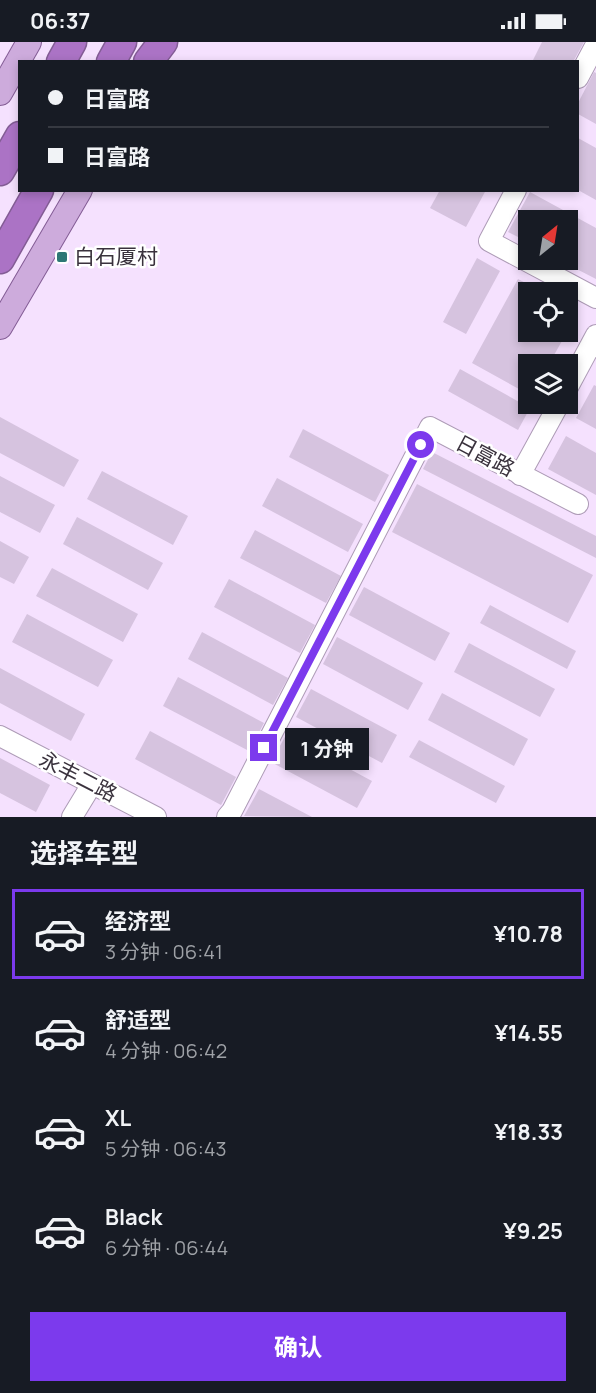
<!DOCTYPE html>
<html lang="zh">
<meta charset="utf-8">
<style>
:root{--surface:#171b24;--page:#20242c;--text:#f1f3f6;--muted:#9ea1a6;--line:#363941;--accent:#7c3aed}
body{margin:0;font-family:Manrope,"Noto Sans SC",sans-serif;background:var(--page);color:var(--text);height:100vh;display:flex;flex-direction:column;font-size:22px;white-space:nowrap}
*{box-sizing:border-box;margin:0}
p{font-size:20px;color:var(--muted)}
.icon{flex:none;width:33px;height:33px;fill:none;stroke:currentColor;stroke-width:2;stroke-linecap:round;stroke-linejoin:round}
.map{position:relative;height:775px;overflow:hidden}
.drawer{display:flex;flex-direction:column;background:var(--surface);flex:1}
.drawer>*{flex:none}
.top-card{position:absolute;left:18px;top:18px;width:561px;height:132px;border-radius:0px;box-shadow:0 3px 9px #0003;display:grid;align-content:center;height:132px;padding:0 30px;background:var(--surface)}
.needle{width:39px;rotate:30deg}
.tools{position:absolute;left:518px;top:168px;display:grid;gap:12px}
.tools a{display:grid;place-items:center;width:60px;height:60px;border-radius:0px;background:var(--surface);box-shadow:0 3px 9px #0003;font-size:30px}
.end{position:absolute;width:27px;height:27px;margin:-14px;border:8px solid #7c3aed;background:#fff;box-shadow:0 0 0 3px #fff}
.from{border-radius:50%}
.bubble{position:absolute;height:42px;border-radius:0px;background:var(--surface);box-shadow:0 3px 9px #0003;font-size:20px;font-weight:700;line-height:42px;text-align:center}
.top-card b{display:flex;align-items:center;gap:21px;height:57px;font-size:22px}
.top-card b+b{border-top:2px solid var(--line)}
.top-card i{width:15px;height:15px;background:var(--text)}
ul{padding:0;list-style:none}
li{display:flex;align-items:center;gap:18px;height:90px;margin:0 12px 9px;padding:0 18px;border:3px solid transparent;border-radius:0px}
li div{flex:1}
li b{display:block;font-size:22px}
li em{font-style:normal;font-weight:700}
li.current{border-color:var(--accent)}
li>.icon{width:54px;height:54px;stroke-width:1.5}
h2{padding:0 30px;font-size:27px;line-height:72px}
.action{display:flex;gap:12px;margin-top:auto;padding:12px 30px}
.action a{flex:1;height:69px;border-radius:0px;background:var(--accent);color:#fff;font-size:24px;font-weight:700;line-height:69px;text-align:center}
.status{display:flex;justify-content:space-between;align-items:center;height:42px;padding:0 30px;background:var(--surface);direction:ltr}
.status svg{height:16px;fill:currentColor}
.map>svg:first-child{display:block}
</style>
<div class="status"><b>06:37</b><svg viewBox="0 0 49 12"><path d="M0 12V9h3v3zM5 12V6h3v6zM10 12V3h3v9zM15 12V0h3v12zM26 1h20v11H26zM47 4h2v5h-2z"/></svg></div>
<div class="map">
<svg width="596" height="775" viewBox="0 0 596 775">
<rect width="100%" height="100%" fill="#f5e1fe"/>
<g fill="#d6c3df">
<polygon points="542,0 584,0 573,20 532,20"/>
<polygon points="594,30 596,31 596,82 578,72 578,61"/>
<polygon points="578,96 596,106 596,158 578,148"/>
<polygon points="440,148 486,148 466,185 430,166"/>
<polygon points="530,150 596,186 596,237 559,218 567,218 567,178 528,178 528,200 508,190"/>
<polygon points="477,216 500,229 466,292 443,280"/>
<polygon points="518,237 543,250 528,250 528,290 567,290 549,322 528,322 528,352 472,321"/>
<polygon points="567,263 578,269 567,289"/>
<polygon points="460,327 530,366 518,388 448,349"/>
<polygon points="594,343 596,344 596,387 576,376"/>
<polygon points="0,375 79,418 64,445 0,411"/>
<polygon points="303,387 389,433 375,460 289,415"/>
<polygon points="566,394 596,411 596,453 548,427"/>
<polygon points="432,410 596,494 596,516 423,427"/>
<polygon points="102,429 188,474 173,503 87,457"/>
<polygon points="0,434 55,463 40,491 0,470"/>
<polygon points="277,436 363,482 348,510 262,464"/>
<polygon points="417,442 593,533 568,581 392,490"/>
<polygon points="77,475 163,521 148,548 63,502"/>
<polygon points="255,488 341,534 326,561 240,516"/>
<polygon points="0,499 29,515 14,542 0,535"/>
<polygon points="52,526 138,572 123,600 36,554"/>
<polygon points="229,537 315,583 300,611 214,565"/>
<polygon points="364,545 450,591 435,619 349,573"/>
<polygon points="490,563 576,609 567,627 480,581"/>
<polygon points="27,572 113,618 98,645 12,600"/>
<polygon points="202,590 288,636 273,663 188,617"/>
<polygon points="337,595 423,641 408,668 323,622"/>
<polygon points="469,601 555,647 540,675 454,630"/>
<polygon points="0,626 85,672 71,699 0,661"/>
<polygon points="178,635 264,681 249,709 163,664"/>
<polygon points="311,647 397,693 382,721 296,675"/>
<polygon points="442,651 528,697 514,724 428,678"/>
<polygon points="150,689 236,735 221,763 135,717"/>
<polygon points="286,693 372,739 357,766 271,720"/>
<polygon points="419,698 505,744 496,761 409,715"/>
<polygon points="0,716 50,743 36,770 0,751"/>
<polygon points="259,747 312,775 244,774"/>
</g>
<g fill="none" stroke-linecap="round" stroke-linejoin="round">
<g stroke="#ad9bb6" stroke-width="22">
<g id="minor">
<polyline points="578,36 594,6"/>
<polyline points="516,148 489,199 596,256"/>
<polyline points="567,347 596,293"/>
<polyline points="520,433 559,362"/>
<polyline points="0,694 156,775"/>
<polyline points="72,775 92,742"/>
<polyline points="227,775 232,769 430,385 578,462"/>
</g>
</g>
<g stroke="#835c95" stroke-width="26">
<g id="major">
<polyline points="0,51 29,0"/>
<polyline points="0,285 80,148"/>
</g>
</g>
<g stroke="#835c95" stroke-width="31">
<g id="highway">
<polyline points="61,20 72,0"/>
<polyline points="111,20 122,0"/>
<polyline points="148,20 163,0"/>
<polyline points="0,129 20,94"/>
<polyline points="0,217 39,148"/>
</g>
</g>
<use href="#minor" stroke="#fff" stroke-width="20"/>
<use href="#major" stroke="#cdabdc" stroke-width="24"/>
<use href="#highway" stroke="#ab73c5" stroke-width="28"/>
</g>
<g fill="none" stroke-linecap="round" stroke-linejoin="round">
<polyline stroke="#7c3aed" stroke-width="8" points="264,706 421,403"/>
</g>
<rect fill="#2d7775" stroke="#fff" stroke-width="2" x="56" y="209" width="12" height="12" rx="3"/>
<g text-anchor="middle" stroke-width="5" stroke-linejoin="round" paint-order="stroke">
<g font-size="21" fill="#3a323d" stroke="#fff" text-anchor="start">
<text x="74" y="222">白石厦村</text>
</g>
<g font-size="21" fill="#3a323d" stroke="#fff">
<text transform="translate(485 414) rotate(28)" y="7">日富路</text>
<text transform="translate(78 735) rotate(27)" y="7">永丰二路</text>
</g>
</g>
</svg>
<div class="tools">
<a><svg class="needle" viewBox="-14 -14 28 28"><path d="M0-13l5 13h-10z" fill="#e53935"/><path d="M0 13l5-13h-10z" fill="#9ea1a6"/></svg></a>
<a><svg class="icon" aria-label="locate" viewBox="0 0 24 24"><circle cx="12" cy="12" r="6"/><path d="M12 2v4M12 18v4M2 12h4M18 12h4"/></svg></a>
<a><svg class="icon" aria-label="layers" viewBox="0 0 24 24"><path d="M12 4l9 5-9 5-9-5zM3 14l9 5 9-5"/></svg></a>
</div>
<i class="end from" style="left:421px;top:403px"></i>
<i class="end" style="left:264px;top:706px"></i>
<div class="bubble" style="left:285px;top:686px;width:84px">1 分钟</div>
<div class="top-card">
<b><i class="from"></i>日富路</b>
<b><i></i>日富路</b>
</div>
</div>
<section class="drawer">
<h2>选择车型</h2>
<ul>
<li class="current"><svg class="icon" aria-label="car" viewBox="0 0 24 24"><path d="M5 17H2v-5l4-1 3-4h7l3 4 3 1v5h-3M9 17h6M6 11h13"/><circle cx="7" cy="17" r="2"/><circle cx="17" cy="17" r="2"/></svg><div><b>经济型</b><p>3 分钟 · 06:41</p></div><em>¥10.78</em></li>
<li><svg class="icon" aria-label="car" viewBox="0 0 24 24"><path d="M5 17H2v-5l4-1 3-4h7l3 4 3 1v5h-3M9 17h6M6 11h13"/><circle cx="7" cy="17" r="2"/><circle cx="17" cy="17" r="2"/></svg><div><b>舒适型</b><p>4 分钟 · 06:42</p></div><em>¥14.55</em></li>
<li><svg class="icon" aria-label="car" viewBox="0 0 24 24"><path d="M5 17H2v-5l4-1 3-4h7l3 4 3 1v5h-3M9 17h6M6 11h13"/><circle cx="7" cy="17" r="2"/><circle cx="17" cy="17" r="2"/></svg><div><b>XL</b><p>5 分钟 · 06:43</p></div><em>¥18.33</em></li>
<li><svg class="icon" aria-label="car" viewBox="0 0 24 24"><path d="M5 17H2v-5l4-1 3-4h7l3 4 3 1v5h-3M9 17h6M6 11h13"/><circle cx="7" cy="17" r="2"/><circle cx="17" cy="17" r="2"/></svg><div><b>Black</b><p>6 分钟 · 06:44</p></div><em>¥9.25</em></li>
</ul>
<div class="action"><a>确认</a></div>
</section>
